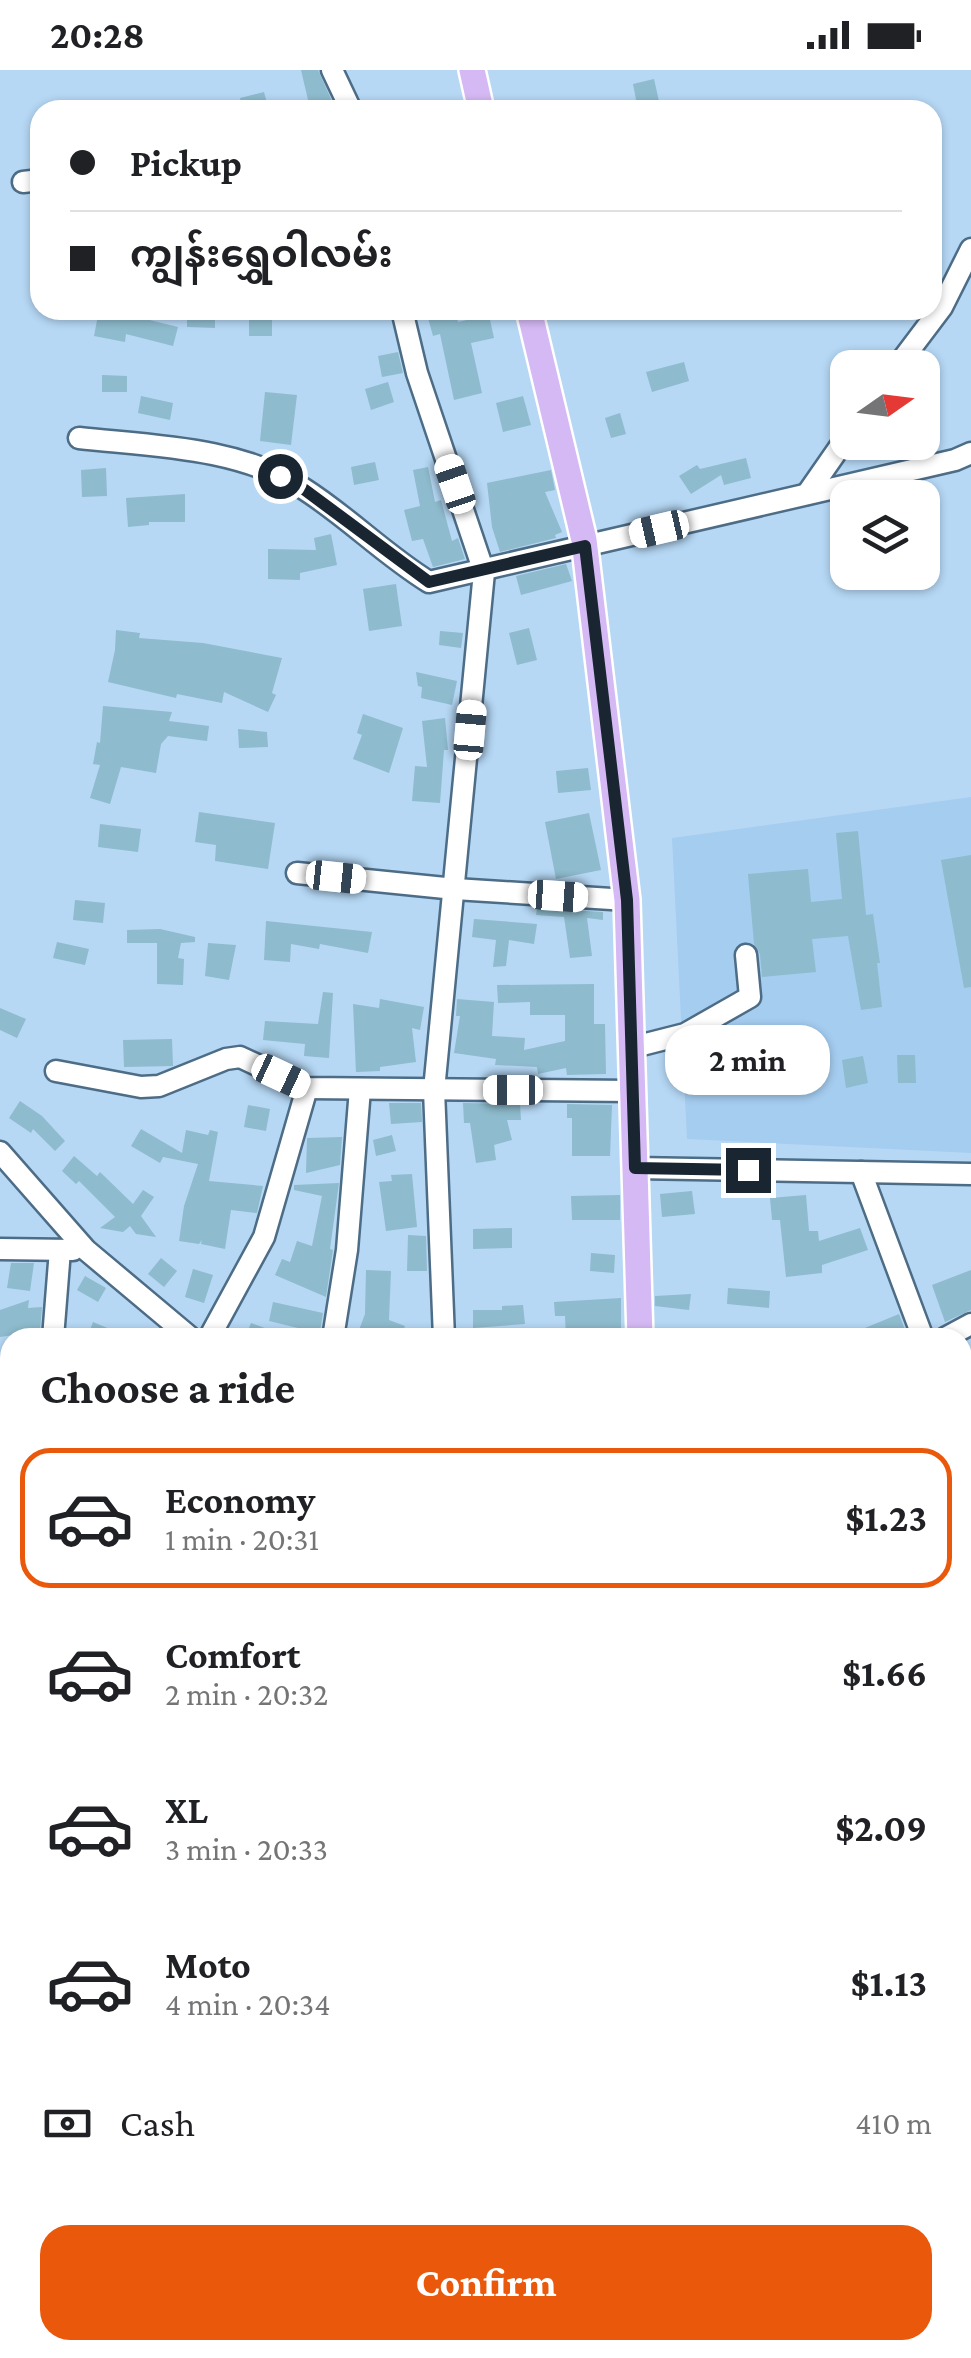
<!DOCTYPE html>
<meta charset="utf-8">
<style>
:root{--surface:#fff;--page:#f2f2f2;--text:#202124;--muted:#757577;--line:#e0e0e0;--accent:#ea580c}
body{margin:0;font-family:"Crimson Pro","Noto Sans Myanmar",serif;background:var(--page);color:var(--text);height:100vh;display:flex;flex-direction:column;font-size:38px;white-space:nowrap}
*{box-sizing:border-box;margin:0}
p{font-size:32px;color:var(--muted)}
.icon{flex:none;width:55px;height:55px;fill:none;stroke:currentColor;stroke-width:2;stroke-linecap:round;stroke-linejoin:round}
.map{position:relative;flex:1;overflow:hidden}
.sheet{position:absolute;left:0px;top:1258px;width:972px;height:1032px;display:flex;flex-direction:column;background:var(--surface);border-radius:30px 30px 0 0;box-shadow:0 2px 8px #0004}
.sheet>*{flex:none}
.guide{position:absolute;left:30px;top:30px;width:912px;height:220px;border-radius:30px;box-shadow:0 2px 8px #0004;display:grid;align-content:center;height:220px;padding:0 40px;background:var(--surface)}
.needle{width:65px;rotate:76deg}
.tools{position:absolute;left:830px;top:280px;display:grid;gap:20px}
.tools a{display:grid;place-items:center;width:110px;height:110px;border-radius:20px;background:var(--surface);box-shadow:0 2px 8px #0004;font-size:50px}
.end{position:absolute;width:45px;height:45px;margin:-22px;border:12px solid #192631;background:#fff;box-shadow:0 0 0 5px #fff}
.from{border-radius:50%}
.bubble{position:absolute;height:70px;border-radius:30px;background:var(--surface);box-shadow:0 2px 8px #0004;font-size:32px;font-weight:700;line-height:70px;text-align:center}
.car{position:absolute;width:30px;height:60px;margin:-30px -15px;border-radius:12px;box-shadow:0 0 8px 2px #0007;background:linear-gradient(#fff 24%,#345 0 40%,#fff 0 76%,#345 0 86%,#fff 0)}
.guide b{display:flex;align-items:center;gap:35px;height:95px;font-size:38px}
.guide b+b{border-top:2px solid var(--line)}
.guide i{width:25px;height:25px;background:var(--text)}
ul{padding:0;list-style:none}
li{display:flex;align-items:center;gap:30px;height:140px;margin:0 20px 15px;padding:0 20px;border:5px solid transparent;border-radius:30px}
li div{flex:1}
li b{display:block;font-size:38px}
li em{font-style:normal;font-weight:700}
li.on{border-color:var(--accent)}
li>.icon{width:90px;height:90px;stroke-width:1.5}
h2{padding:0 40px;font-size:45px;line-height:120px}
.pay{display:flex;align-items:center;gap:25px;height:110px;padding:0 40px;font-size:38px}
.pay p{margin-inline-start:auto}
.action{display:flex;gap:20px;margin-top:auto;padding:20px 40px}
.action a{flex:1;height:115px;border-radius:30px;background:var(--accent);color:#fff;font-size:40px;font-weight:700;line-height:115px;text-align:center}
.status{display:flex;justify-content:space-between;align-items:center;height:70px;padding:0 50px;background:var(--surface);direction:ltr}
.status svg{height:28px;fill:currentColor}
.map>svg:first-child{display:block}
</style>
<div class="status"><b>20:28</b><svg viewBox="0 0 49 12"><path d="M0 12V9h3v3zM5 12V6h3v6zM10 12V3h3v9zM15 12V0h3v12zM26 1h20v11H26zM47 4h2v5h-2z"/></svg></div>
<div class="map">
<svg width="971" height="2288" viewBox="0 0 971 2288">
<rect width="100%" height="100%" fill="#b6d8f5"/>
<g fill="#a5cdf0">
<polygon points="971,727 971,1083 687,1069 672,768"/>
<polygon points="962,1380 971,1399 971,1569 963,1573"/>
</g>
<g fill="#8ebbcd">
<polygon points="301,0 318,0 332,31 309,34"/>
<polygon points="654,9 661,40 638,40 633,14"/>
<polygon points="264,22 269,40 243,40 240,28"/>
<polygon points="99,240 130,240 129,245 178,257 173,276 126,264 125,272 94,266"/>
<rect x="249" y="240" width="23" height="26"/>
<polygon points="455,240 458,252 489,245 494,268 471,273 482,323 454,330 440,264 433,266 428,248"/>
<polygon points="187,241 215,243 215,258 187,257"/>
<polygon points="398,282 403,303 382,307 378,286"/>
<polygon points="684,292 689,311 652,322 646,302"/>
<polygon points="102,305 127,306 127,322 102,322"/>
<polygon points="388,312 394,332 371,340 365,319"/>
<polygon points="265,322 297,325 291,375 260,371"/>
<polygon points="141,326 173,333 170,350 138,343"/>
<polygon points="523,326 531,355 503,362 496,333"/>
<polygon points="620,343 626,364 611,368 605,348"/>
<polygon points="746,388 751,408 724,415 721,405 691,424 679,406 697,395 700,399"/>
<polygon points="375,392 379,410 354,415 351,397"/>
<polygon points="428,397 435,432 441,430 452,471 458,468 465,489 433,497 423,469 412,471 404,440 420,436 413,400"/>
<polygon points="106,398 107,426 82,427 81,400"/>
<polygon points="551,400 555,420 545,422 562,462 555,465 556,468 500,482 492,457 487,413"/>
<polygon points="185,424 185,452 149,452 149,455 128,457 126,428"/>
<polygon points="331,464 337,495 300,503 300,510 268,509 268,479 316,480 314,468"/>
<polygon points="566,494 572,511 521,525 516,506"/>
<polygon points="396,514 402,556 369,561 363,519"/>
<polygon points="529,558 537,590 517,595 509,563"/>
<polygon points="116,560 140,563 139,568 203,573 282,588 272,623 276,625 268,642 224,622 222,633 177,624 176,628 108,612 115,580"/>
<polygon points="440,561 463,563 461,578 439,575"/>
<polygon points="416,602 457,611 452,635 421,628 422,617 418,616"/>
<polygon points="103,636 172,642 169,651 209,656 207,671 168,666 161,674 156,703 121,697 110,734 90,728 100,695 93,694 97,672 100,673"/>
<polygon points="363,644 403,658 389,703 353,689 362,665 357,663"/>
<polygon points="445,648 448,680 444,680 440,733 412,731 415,696 427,697 422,651"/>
<polygon points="238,659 267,662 268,677 239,678"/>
<polygon points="588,698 591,720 558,723 556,701"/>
<polygon points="199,742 275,753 268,799 215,791 216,775 195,772"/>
<polygon points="589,743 601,800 556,809 545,752"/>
<polygon points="100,754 141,759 138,782 98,777"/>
<polygon points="858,761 866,845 873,844 880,893 877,893 882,937 861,940 848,866 812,869 816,902 762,907 760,884 754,874 748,804 808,799 811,832 842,829 836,763"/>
<polygon points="971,785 971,917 964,918 941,790"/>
<polygon points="75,830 105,833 103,853 73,850"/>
<polygon points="537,838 603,842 603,850 587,848 592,886 570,888 564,847 536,845"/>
<polygon points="474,849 537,854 534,874 509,870 506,896 493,897 496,870 472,867"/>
<polygon points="266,851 372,862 368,883 320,874 319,879 291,874 290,892 264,890"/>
<polygon points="160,859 195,867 195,872 181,873 178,888 184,889 183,915 157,914 157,873 127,873 127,860"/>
<polygon points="57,872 89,879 85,895 53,888"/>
<polygon points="208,873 236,875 229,910 205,906"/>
<polygon points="594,914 594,954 605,954 606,1004 567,1005 566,998 538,1004 537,997 495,995 496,989 454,983 460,946 456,946 457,929 494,932 492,966 525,968 524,980 565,971 565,945 530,945 530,932 498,933 497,915"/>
<polygon points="323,922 333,923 329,988 304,986 305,974 263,970 265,951 318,954"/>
<polygon points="380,929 424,937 420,960 412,958 416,992 380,997 380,1001 356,1002 353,934 379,938"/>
<polygon points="0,938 26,949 17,968 0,960"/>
<polygon points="172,969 173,996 124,997 123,970"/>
<polygon points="897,985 915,985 916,1013 898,1013"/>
<polygon points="863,986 868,1013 846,1018 842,990"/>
<polygon points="800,991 803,1016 754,1022 751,997"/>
<polygon points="20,1031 42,1046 65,1071 55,1081 33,1059 31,1063 9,1048"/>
<polygon points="389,1033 421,1033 422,1052 391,1054"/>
<polygon points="463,1033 520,1034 521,1050 507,1050 512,1070 494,1075 496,1090 476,1093 470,1053 464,1053"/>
<polygon points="567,1034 612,1035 610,1086 572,1086 572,1048 567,1048"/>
<polygon points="248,1035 270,1039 266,1061 244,1057"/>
<polygon points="141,1059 182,1083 186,1060 208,1065 210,1060 218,1062 209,1111 263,1116 257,1143 231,1140 225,1179 201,1174 202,1170 199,1174 179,1171 184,1136 198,1094 163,1087 160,1093 131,1076"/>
<polygon points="392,1065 396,1081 376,1086 373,1070"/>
<polygon points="342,1067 340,1095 306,1103 307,1068"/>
<polygon points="74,1086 97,1106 100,1102 133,1134 143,1120 154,1127 141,1146 156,1167 136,1164 130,1156 123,1162 100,1158 115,1147 79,1111 76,1114 62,1101"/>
<polygon points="412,1104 417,1157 386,1161 379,1112 392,1111 391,1105"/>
<polygon points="339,1113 330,1179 333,1180 326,1227 275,1205 282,1189 290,1192 297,1171 312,1176 322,1126 294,1120 294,1115"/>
<polygon points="692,1121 695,1144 662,1147 660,1124"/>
<polygon points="620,1125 620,1150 572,1150 571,1126"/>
<polygon points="806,1125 809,1161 818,1161 819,1171 860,1158 868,1180 822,1195 822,1203 786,1207 780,1150 772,1150 770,1128"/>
<polygon points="512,1158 512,1178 473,1179 473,1159"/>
<polygon points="408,1165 426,1166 427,1201 407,1201"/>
<polygon points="591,1183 615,1185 614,1203 590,1201"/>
<polygon points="161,1188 177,1201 164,1217 148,1204"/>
<polygon points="11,1193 34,1193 30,1221 7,1218"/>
<polygon points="193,1199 213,1205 204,1233 185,1227"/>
<polygon points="366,1200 391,1201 389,1250 405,1256 400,1268 356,1268 365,1244"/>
<polygon points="971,1200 971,1240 945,1252 932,1215"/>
<polygon points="85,1206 106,1218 98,1232 77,1220"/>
<polygon points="728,1218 770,1221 769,1238 727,1234"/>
<polygon points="691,1224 689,1240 655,1236 655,1226"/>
<polygon points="621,1228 621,1268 566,1268 565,1246 555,1246 554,1232"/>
<polygon points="29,1230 28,1238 42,1237 40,1261 0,1267 0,1240"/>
<polygon points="273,1232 323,1243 319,1268 305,1265 306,1260 269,1251"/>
<polygon points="523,1235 525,1254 473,1258 473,1240 502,1240 502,1236"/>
<polygon points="899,1244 908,1268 843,1268 843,1267"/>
<polygon points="93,1252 129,1267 129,1268 87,1268"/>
<polygon points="251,1253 286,1266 286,1268 245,1268"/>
</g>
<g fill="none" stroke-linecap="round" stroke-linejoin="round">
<g stroke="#4d6c86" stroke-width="25">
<g id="minor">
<polyline points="332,0 351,40"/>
<polyline points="23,112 40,110"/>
<polyline points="402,240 417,303 484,502 434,1020 444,1268"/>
<polyline points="896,298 942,237 971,179"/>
<path d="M79,368C153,376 240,377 304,419C348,447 385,485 429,512L955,390L971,383"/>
<polyline points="807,424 848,365"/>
<polyline points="297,803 455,819 627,830"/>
<polyline points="630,978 685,964 750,927 746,885"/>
<polyline points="56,1001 141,1017 159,1016 226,989 240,987 307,1018 631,1021"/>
<polyline points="0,1082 86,1180 191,1268"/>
<polyline points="635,1098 971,1104"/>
<polyline points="861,1102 923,1268"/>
<polyline points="0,1179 73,1180"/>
<polyline points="53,1268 60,1180"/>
<polyline points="209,1268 264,1167 307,1018"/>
<polyline points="333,1268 347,1180 360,1019"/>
<polyline points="945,1268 971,1254"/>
<polyline points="0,1360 10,1356"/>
<polyline points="962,1363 971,1384"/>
<polyline points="0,1486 10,1496"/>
<polyline points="0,1579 10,1572"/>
<polyline points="962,1957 971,1964"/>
<polyline points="0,1987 10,1989"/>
<polyline points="962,2027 971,2027"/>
<polyline points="833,2280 833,2288"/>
<polyline points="302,2288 302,2280"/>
<polyline points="499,2288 500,2280"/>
</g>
</g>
<g stroke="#fff" stroke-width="30">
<g id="major">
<polyline points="472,0 481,40"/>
<polyline points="529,240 584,470 627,830 640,1268"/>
</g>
</g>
<g stroke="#fff" stroke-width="32">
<g id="highway">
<polyline points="962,1610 971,1604"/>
<polyline points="654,2288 654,2280"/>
</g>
</g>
<use href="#minor" stroke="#fff" stroke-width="20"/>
<use href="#major" stroke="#d5b9f4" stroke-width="25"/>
<use href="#highway" stroke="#b98bed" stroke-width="28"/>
</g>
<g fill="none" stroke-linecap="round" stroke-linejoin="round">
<polyline stroke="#192631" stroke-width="12" points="280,406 305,420 429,512 585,476 627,830 635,1098 748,1100"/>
</g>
</svg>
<div class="tools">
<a><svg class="needle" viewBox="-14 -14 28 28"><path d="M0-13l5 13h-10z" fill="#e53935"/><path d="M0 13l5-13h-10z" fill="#757577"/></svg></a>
<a><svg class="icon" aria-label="layers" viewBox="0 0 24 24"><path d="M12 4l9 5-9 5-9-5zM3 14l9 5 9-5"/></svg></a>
</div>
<i class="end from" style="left:280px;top:406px"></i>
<i class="end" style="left:748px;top:1100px"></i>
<div class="bubble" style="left:665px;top:955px;width:165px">2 min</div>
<i class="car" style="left:455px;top:414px;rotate:341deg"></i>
<i class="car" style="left:659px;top:459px;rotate:257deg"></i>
<i class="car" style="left:470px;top:660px;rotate:5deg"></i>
<i class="car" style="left:336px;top:807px;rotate:96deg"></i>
<i class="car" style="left:558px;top:826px;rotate:94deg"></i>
<i class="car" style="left:281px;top:1006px;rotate:115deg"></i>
<i class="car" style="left:513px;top:1020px;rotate:270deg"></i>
<div class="guide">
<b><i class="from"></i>Pickup</b>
<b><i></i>ကျွန်းရွှေဝါလမ်း</b>
</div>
<section class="sheet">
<h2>Choose a ride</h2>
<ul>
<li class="on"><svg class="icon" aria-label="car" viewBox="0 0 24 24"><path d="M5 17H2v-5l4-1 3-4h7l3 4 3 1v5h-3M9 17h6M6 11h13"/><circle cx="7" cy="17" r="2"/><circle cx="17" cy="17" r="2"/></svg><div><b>Economy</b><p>1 min · 20:31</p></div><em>$1.23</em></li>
<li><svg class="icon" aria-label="car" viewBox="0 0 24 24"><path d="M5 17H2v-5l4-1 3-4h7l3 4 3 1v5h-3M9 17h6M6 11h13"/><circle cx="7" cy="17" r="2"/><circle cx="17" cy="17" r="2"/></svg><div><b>Comfort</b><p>2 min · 20:32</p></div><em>$1.66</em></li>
<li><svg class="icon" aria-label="car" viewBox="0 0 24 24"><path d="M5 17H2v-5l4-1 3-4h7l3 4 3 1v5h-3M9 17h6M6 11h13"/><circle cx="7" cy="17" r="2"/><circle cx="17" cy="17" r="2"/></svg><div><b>XL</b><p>3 min · 20:33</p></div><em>$2.09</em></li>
<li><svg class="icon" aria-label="car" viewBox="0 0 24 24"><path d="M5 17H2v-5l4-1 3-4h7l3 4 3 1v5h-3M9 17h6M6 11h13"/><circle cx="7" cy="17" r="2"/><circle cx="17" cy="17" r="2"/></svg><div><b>Moto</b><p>4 min · 20:34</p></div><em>$1.13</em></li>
</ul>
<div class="pay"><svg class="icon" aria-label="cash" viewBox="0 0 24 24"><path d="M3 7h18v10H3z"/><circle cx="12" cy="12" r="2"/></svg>Cash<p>410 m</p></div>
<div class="action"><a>Confirm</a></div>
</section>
</div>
